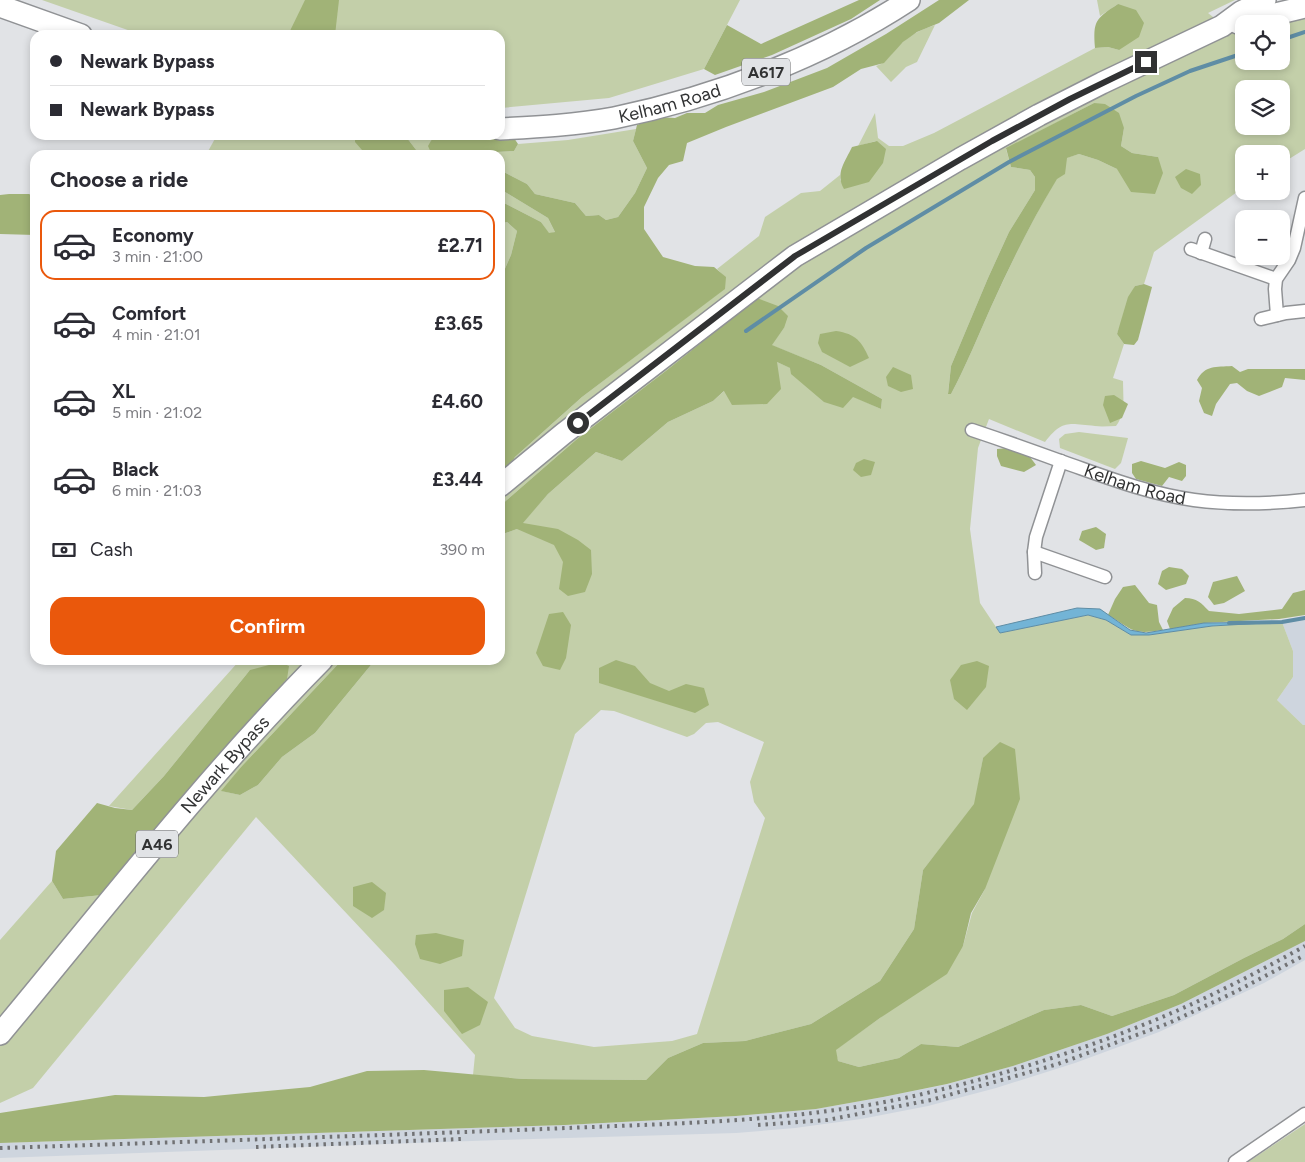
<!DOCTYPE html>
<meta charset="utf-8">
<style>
:root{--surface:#fff;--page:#f7f7f7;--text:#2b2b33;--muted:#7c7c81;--line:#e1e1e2;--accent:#ea580c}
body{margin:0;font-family:Figtree,sans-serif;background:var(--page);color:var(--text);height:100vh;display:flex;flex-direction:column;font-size:19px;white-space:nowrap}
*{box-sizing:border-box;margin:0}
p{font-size:16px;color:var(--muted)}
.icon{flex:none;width:28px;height:28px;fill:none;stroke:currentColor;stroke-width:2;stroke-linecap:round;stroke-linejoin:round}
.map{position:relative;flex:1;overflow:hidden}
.drawer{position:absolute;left:30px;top:150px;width:475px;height:515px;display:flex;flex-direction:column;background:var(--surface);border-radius:15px;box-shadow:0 2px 8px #0003}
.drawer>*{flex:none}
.banner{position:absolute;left:30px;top:30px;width:475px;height:110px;border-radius:15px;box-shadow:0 2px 8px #0003;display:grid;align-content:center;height:110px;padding:0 20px;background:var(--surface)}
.controls{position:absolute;left:1235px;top:15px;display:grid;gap:10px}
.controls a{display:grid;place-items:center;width:55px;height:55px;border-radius:10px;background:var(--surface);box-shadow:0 2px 8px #0003;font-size:25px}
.end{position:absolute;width:22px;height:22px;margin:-11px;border:6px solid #313233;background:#fff;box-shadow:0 0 0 2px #fff}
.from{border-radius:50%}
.banner b{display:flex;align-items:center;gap:18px;height:48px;font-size:19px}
.banner b+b{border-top:1px solid var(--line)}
.banner i{width:12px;height:12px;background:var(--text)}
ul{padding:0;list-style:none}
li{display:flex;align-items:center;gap:15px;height:70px;margin:0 10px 8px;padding:0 10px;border:2px solid transparent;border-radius:15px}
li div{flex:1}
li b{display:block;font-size:19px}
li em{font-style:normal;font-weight:700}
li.selected{border-color:var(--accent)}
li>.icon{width:45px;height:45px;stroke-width:1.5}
h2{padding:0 20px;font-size:22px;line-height:60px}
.pay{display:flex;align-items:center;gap:12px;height:55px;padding:0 20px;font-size:19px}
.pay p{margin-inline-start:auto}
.button{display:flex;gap:10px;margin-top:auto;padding:10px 20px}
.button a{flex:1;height:58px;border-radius:15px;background:var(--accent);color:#fff;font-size:20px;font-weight:700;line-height:58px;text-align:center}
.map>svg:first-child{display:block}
</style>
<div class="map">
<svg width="1305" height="1162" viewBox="0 0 1305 1162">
<rect width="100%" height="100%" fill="#e1e3e6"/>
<g fill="#ced5de">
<polygon points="1305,618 1305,725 1303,725 1277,700 1293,677 1293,651 1282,622"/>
<polygon points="1305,941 1305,960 1264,983 1159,1032 1075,1063 996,1088 928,1106 861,1119 795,1128 736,1133 500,1140 0,1158 0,1143 565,1125 736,1116 816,1109 883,1097 948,1084 1013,1066 1107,1034 1181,1004"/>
</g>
<g fill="#c3cfa9" fill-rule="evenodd">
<polygon points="42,0 740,0 704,69 609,98 501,108 500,35 142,35"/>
<path d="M1097,0H1235L1208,13L1233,33L1244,30V61H1281V24H1263L1305,15V149L1281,164V154H1244V187L1154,252L1144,284L1135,286L1117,334L1124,344L1113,378L1123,381C1123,398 1126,413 1116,426C1109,426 1102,427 1095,426C1069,424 1063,419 1045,442L989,419L978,448L970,529L980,603L1000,633L1088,615L1106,620L1131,635H1149L1212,626L1282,622L1293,651V677L1277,700L1303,725H1305V924L1283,939L1244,958L1174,995L1112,1016L1081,1005L1044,1010L958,1047L921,1044L899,1058L859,1067L838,1061L835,1050L880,1018L963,946L972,913L985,889L983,758L975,804L923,870L914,929L880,981L811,1024L745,1041L703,1043L668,1058L646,1080L523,1079L473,1075L475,1055L395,965L256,817L33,1088L0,1103V940L52,881L63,899L102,895L250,670L164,776L132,810L109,806L240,660H297L304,662L306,660H342L241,767L222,791L240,795L258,785L282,757L315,733L375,660H500V535L517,529L548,494L596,452L622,461L668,422L713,401L764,356L881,409L882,399L821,365L771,345L784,328L757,298L667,370L577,439L500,506V478L507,471L515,457L582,397L724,289L725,277L717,269L759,236L765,217L801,193L820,191L840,175V181L876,141L858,146L875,113L878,138L889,146H903L934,133L1095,48L1108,47L1119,50L1118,4L1100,16ZM1244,89H1281V126H1244ZM1094,103L1124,128L1121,146L1132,153L1158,157L1117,169L1098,160L1079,154L1066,158L1064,174L1057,178C1032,220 1011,263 991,307C978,336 966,366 951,394L948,393L951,366L988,278L1009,232L1035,190V177L1030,170L1011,167L1006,149ZM601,710L614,711L687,737L694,734L706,723L718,722L764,742L750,782L754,802L765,818L697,1034L672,1041L594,1047L532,1036L515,1028L494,998L575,734Z"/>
<path d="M935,25L917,62L906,67L891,82L876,66C889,62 893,50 903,42C912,33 924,29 935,25Z"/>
<polygon points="636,129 633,141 647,168 635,193 618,217 606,220 599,215 586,216 575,203 535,194 527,184 500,170 500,155 495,155 496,152 514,151 518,144 568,140"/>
<polygon points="217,135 355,135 405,155 206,155"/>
<polygon points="399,135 453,137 432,139 429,146 432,155 420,155 407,138"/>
<polygon points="500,189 548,218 555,232 549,234 541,222 500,201"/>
<polygon points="507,222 517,231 511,255 500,280 500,224"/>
<polygon points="1079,432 1128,438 1121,463 1115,469 1060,448 1059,439 1065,434"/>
<polygon points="1305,1124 1305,1162 1248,1162"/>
</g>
<g fill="#a1b377">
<polygon points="305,0 339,0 335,35 288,35"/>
<polygon points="859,0 880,0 851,19 772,55 715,75 704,69 727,25 761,44"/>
<polygon points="939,0 969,0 939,23 917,32 903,42 884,63 861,69 833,87 726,127 687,143 683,161 669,165 658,178 644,207 644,229 663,257 695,266 714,267 726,277 725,289 582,397 515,457 507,471 500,478 500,280 511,255 517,231 507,222 500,224 500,201 541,222 549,233 555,232 548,218 500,189 500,170 527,184 535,194 575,203 586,216 599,215 606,220 618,217 635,193 647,168 633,141 637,125 657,117 675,118 687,113 705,113 718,105 764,92 827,68 886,34"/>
<path d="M1118,4L1136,10L1144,23L1139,37L1119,50L1108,47L1095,48C1093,21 1095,19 1118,4Z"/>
<path d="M1094,103L1105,104L1119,113L1124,128L1121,146L1132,153L1158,157L1163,173L1155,194L1131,192L1117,169L1098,160L1079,154L1067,158L1065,174L1057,179C1032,220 1011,263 991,307C978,336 966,366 951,394H948L951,366L988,278L1009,232L1035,190V177L1030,170L1011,167L1006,148Z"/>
<polygon points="355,135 399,135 407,138 420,155 405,155 362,150 355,142"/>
<polygon points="453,137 514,138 518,144 514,151 496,152 495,155 432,155 428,146 432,139"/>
<path d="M877,141L886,149L883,163L869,182L844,189C835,173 845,162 852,147Z"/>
<polygon points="1186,169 1200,174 1201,185 1192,194 1181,188 1175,177"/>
<polygon points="9,194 29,194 35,197 35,235 0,234 0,195"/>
<polygon points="1144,284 1152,287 1138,340 1134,345 1124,344 1117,334 1128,297 1135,286"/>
<polygon points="757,298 778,306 788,316 784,328 772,345 821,365 882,399 881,409 853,397 843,408 824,402 791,374 790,368 777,362 781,389 767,404 732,405 724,391 713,401 668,422 622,461 596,452 548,494 523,523 558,529 578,540 591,550 592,574 585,592 568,596 559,589 563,562 554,545 517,529 500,535 500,506 577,439 667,370"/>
<path d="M836,331C856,334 861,341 869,358L850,367L822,352L818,343L820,334Z"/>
<path d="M1232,366L1240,372L1248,369H1305V380L1285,378L1282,387L1259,396L1247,391L1237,383L1230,384L1216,404L1212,416L1204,413L1199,401L1202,388L1197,380C1205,365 1216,367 1232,366Z"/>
<polygon points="893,367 911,375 913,389 901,392 888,386 886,377"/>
<polygon points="1114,395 1128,404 1122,418 1110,423 1103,405 1105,396"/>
<polygon points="1008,448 1030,457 1036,465 1024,472 1001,466 997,456 997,449"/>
<polygon points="864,459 875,462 871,475 861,477 853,470 856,463"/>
<polygon points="1141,461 1165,468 1179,462 1186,465 1186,476 1182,481 1169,477 1162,486 1136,479 1132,473 1132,464"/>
<polygon points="1096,527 1106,534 1104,548 1096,550 1079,540 1082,531"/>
<polygon points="1169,567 1182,569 1189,576 1186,584 1166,590 1158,584 1162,571"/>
<polygon points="1237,576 1245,591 1224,603 1214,605 1208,597 1213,582"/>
<path d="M1135,585L1149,603L1157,605L1159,622L1163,630C1131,635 1134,630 1108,615L1115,599L1123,587Z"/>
<path d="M1305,590V615L1279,619L1204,623L1170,629L1167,621L1173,608L1185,598C1197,598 1201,603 1209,611L1239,614L1282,609L1293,593Z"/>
<polygon points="563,612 571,625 566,658 560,670 543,666 536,653 549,614"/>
<polygon points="342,660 375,660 315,733 282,757 258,785 240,795 221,791 241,767"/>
<polygon points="616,660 635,666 650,683 669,691 686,684 704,688 709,705 695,713 599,683 599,668"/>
<polygon points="977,661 989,666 986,687 967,710 954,699 950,680 961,665"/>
<polygon points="280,662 289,666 287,679 102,895 63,899 52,881 56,851 97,803 115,808 132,810 164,776 250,670"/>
<polygon points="1000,742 1015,749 1020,799 985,889 971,913 963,946 947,974 880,1018 836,1050 838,1061 859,1067 899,1058 921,1044 958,1047 1044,1010 1081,1005 1112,1016 1174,995 1244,958 1283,939 1305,924 1305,941 1181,1004 1107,1034 1013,1066 947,1084 883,1097 816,1109 736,1116 565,1125 0,1143 0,1113 115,1095 204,1097 310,1087 367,1071 424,1070 523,1079 646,1080 668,1058 703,1043 745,1041 811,1024 880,981 914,929 923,870 974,804 983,758"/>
<polygon points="372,882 386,893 384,910 372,918 353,906 353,887"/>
<polygon points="436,933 464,940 462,956 440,964 420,959 415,944 416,935"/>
<polygon points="468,987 488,1002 480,1025 462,1034 444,1011 444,990"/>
</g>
<polygon fill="#73b4d6" stroke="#5f8da5" points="1077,608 1100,609 1130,630 1146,633 1204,623 1282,622 1212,626 1149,635 1131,635 1106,620 1088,615 1000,633 996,627"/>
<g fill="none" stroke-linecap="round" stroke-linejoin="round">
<g stroke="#5f8da5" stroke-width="4">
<polyline points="1281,40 1305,32"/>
<polyline points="746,331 866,248 1009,162 1136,96 1190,71 1244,53"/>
<polyline points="1229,623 1282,622 1305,618"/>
</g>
<g stroke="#909295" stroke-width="15">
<g id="minor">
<polyline points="1191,249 1276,279"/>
<polyline points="1201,253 1205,239"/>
<polyline points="1277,315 1275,289 1276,279 1289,260 1294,248 1305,198"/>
<polyline points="1261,319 1286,313 1305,311"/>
<path id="s1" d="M972,430C1002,440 1033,451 1063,462C1106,477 1149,494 1194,500C1231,505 1268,504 1305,500"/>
<polyline points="1034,552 1105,577"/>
<polyline points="1035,573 1034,552 1036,537 1061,461"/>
<polyline points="1235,1162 1305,1114"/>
</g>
</g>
<g stroke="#909295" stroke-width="24">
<g id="trunk">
<polyline points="0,6 81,35"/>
<polyline points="1238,23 1305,7"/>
<path id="s2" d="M500,129C538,127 576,125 614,118C716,97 822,57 909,0"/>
<polyline points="500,486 563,434 795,256 960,159 1039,115 1102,83 1222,26 1241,12 1265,0"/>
<path id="s3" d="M0,1034C105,908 206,777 322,660"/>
</g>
</g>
<use href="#minor" stroke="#fff" stroke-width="12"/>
<use href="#trunk" stroke="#fff" stroke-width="21"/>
<g stroke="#717274" stroke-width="4" stroke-dasharray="2.5 5" stroke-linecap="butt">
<polyline points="758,1125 827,1120 931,1100 1058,1064 1169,1023 1235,992 1305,955"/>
<polyline points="256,1147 461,1139"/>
<path d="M0,1148C181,1142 362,1136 544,1129C673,1123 805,1123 931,1092C1010,1073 1092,1047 1167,1015C1214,995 1260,971 1305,946"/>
</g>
</g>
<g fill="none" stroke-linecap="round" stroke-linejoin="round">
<polyline stroke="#313233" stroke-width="6" points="578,423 795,256 992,141 1070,99 1146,62"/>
</g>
<g text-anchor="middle" stroke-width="4" stroke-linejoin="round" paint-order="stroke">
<g fill="#e1e3e6" stroke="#666769" stroke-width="1">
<rect x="742" y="58.5" width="48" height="27" rx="4"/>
<rect x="136" y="830.5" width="42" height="27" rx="4"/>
</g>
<g font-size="16" font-weight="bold" fill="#313233">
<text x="766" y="78">A617</text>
<text x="157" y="850">A46</text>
</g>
<g font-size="18" fill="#313233" stroke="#e1e3e6">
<text dy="6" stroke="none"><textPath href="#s2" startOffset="172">Kelham Road</textPath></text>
<text dy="6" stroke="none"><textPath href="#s1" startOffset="172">Kelham Road</textPath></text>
<text dy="6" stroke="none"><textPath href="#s3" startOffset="351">Newark Bypass</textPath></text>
</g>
</g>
</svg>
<div class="controls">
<a><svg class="icon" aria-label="locate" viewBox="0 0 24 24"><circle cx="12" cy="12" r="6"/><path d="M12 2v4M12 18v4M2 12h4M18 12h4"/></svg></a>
<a><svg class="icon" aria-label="layers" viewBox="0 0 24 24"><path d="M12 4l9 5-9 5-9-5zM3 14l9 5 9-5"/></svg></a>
<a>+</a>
<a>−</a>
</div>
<i class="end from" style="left:578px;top:423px"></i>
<i class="end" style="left:1146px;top:62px"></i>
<div class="banner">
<b><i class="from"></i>Newark Bypass</b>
<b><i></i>Newark Bypass</b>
</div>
<section class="drawer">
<h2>Choose a ride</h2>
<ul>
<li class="selected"><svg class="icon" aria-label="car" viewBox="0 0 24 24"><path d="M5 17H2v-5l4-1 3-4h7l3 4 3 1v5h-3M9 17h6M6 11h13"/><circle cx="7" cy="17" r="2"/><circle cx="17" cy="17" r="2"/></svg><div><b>Economy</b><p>3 min · 21:00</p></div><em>£2.71</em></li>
<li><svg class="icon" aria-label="car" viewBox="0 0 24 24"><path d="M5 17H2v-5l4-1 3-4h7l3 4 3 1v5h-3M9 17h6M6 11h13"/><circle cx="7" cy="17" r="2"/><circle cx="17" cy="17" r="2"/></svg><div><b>Comfort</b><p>4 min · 21:01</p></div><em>£3.65</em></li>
<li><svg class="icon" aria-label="car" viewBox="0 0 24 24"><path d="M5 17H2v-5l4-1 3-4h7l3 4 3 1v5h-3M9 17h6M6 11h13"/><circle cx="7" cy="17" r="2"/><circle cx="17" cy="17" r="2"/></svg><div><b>XL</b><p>5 min · 21:02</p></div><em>£4.60</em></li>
<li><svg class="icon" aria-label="car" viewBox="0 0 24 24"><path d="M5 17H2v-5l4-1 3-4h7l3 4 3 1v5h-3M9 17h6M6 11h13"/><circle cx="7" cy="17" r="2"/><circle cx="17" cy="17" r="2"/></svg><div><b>Black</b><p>6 min · 21:03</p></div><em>£3.44</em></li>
</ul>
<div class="pay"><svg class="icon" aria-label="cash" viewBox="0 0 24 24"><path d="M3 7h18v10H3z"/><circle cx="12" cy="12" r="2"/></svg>Cash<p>390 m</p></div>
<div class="button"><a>Confirm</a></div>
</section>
</div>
